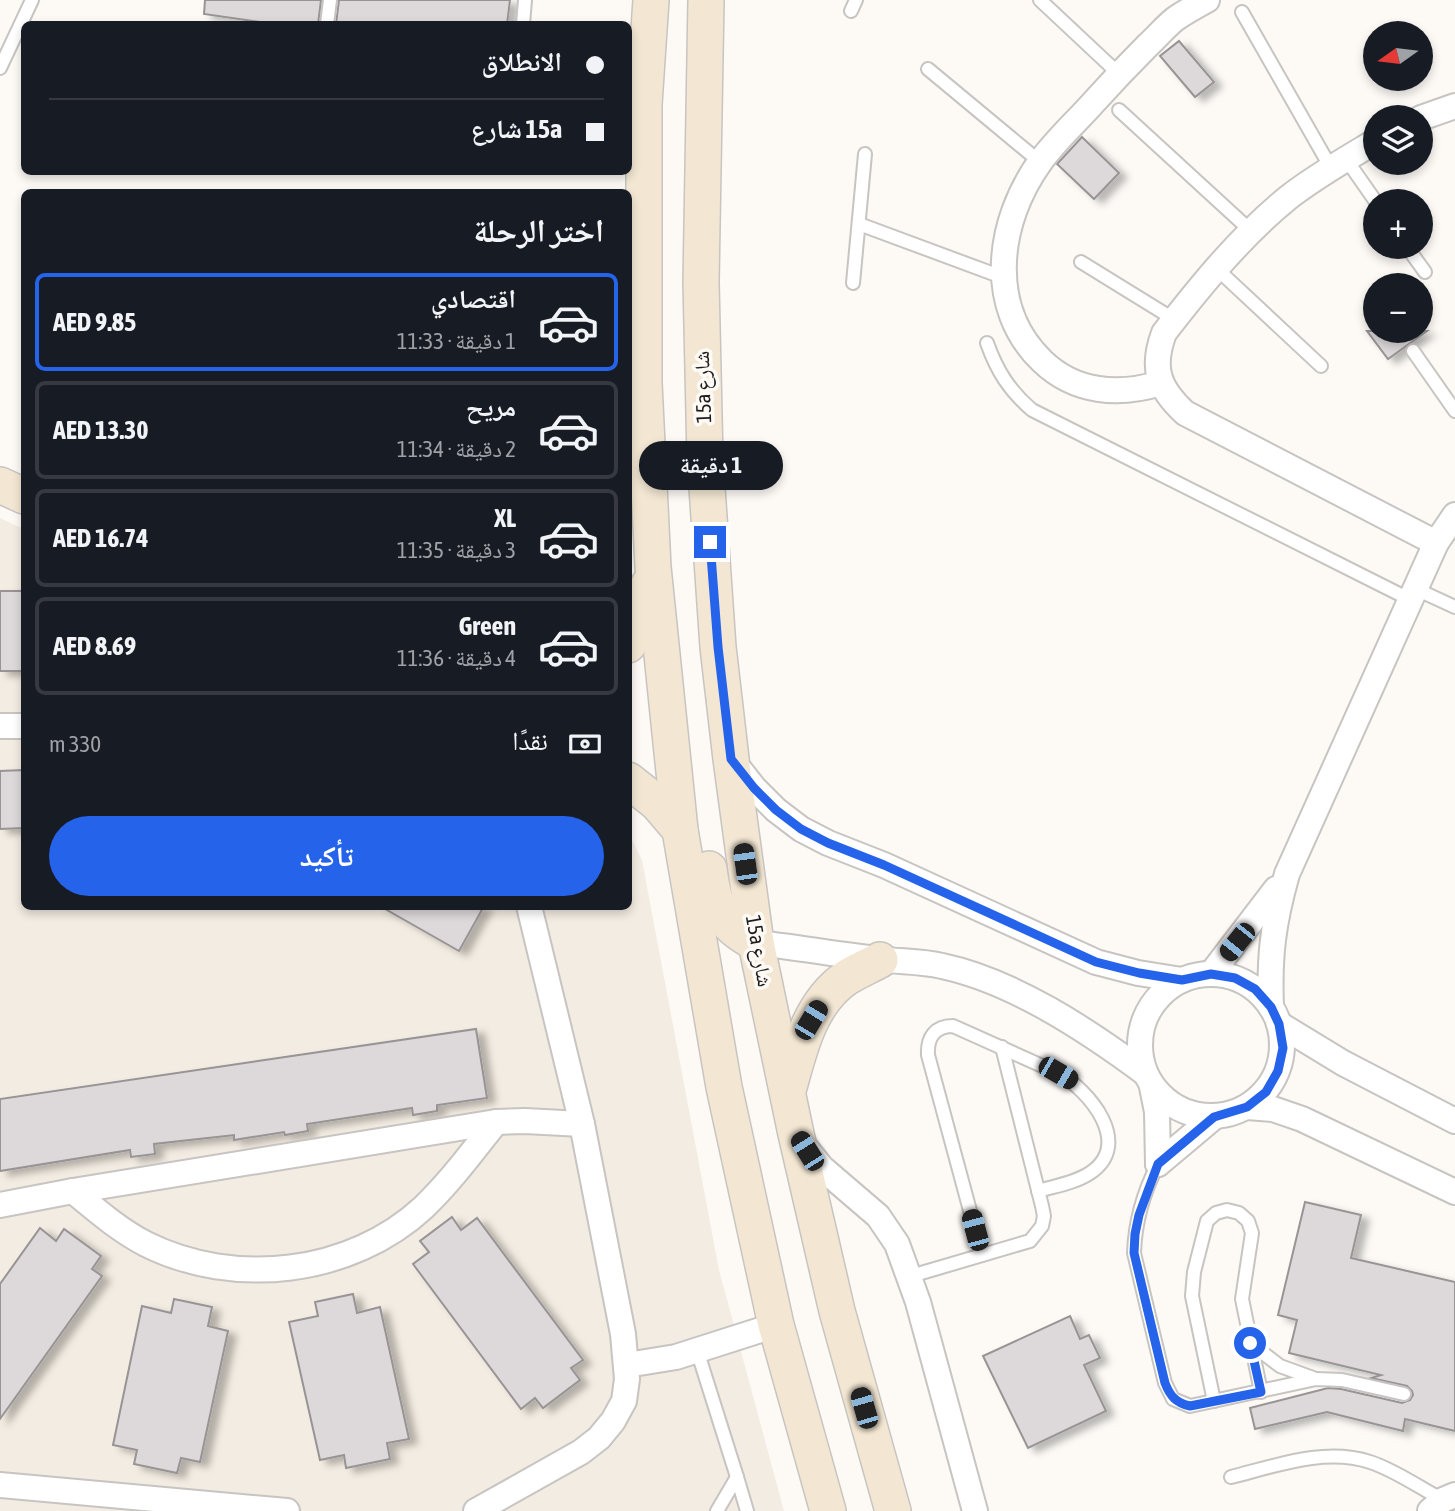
<!DOCTYPE html>
<html lang="ar">
<meta charset="utf-8">
<style>
:root{--surface:#171b24;--page:#20242c;--text:#f1f3f6;--muted:#9ea1a6;--line:#363941;--accent:#2563eb}
body{margin:0;font-family:"Asap Condensed","Noto Naskh Arabic",sans-serif;background:var(--page);color:var(--text);direction:rtl;height:100vh;display:flex;flex-direction:column;font-size:26px;white-space:nowrap}
*{box-sizing:border-box;margin:0}
p{font-size:23px;color:var(--muted)}
.icon{flex:none;width:38px;height:38px;fill:none;stroke:currentColor;stroke-width:2;stroke-linecap:round;stroke-linejoin:round}
.map{position:relative;flex:1;overflow:hidden;direction:ltr}
.sheet{position:absolute;left:21px;top:189px;width:611px;height:721px;display:flex;flex-direction:column;background:var(--surface);border-radius:10px;box-shadow:0 4px 10px #0003;direction:rtl}
.sheet>*{flex:none}
.hud{position:absolute;left:21px;top:21px;width:611px;height:154px;border-radius:10px;box-shadow:0 4px 10px #0003;direction:rtl;display:grid;align-content:center;height:154px;padding:0 28px;background:var(--surface)}
.needle{width:46px;rotate:256deg}
.buttons{position:absolute;left:1363px;top:21px;display:grid;gap:14px}
.buttons a{display:grid;place-items:center;width:70px;height:70px;border-radius:50%;background:var(--surface);box-shadow:0 4px 10px #0003;font-size:35px}
.end{position:absolute;width:32px;height:32px;margin:-16px;border:9px solid #2563eb;background:#fff;box-shadow:0 0 0 4px #fff}
.from{border-radius:50%}
.bubble{position:absolute;height:49px;border-radius:24px;background:var(--surface);box-shadow:0 4px 10px #0003;font-size:23px;font-weight:700;line-height:49px;text-align:center;direction:rtl}
.car{position:absolute;width:21px;height:42px;margin:-21px -10px;border-radius:9px;box-shadow:0 0 5px 2px #0007;background:linear-gradient(#222 24%,#8ab4d8 0 40%,#222 0 76%,#8ab4d8 0 86%,#222 0)}
.hud b{display:flex;align-items:center;gap:24px;height:66px;font-size:26px}
.hud b+b{border-top:2px solid var(--line)}
.hud i{width:18px;height:18px;background:var(--text)}
ul{padding:0;list-style:none}
li{display:flex;align-items:center;gap:21px;height:98px;margin:0 14px 10px;padding:0 14px;border:4px solid var(--line);border-radius:10px}
li div{flex:1}
li b{display:block;font-size:26px}
li em{font-style:normal;font-weight:700}
li.active{border-color:var(--accent)}
li>.icon{width:63px;height:63px;stroke-width:1.5}
h2{padding:0 28px;font-size:32px;line-height:84px}
.pay{display:flex;align-items:center;gap:18px;height:77px;padding:0 28px;font-size:26px}
.pay p{margin-inline-start:auto}
.action{display:flex;gap:14px;margin-top:auto;padding:14px 28px}
.action a{flex:1;height:80px;border-radius:42px;background:var(--accent);color:#fff;font-size:28px;font-weight:700;line-height:80px;text-align:center}
.map>svg:first-child{display:block}
</style>
<div class="map">
<svg width="1455" height="1511" viewBox="0 0 1455 1511">
<defs>
<filter id="shadow"><feDropShadow dx="8" dy="4.5" stdDeviation="3.5" flood-color="#0004"/></filter>
</defs>
<rect width="100%" height="100%" fill="#fdfaf6"/>
<polygon fill="#f3ece2" points="0,518 24,529 24,906 628,906 628,832 642,860 719,1270 784,1511 0,1511"/>
<g fill="#ddd8d9" stroke="#989495" stroke-width="2" filter="url(#shadow)">
<polygon points="205,0 321,0 318,24 274,24 204,14"/>
<polygon points="339,0 510,0 507,24 336,24"/>
<polygon points="1179,41 1214,82 1195,97 1160,56"/>
<polygon points="1082,137 1119,173 1094,199 1057,164"/>
<polygon points="1367,331 1427,331 1388,359"/>
<rect x="0" y="591" width="24" height="80"/>
<polygon points="24,770 24,828 0,829 0,771"/>
<polygon points="380,906 484,906 459,951"/>
<polygon points="476,1029 487,1098 437,1105 437,1111 413,1115 412,1108 307,1124 308,1131 285,1135 284,1132 234,1140 234,1135 154,1144 155,1154 131,1157 130,1150 0,1171 0,1099"/>
<polygon points="1305,1202 1361,1215 1351,1258 1455,1282 1455,1431 1405,1419 1403,1431 1327,1412 1255,1429 1250,1408 1328,1388 1341,1389 1402,1403 1410,1400 1413,1395 1412,1391 1407,1386 1371,1378 1381,1375 1289,1353 1297,1320 1278,1315"/>
<polygon points="452,1217 461,1230 477,1218 583,1360 571,1368 580,1380 543,1408 535,1398 521,1409 413,1264 429,1252 420,1241"/>
<polygon points="40,1228 56,1241 64,1229 101,1256 92,1269 102,1276 0,1419 0,1284"/>
<polygon points="353,1294 357,1313 380,1307 409,1439 387,1443 390,1459 346,1468 344,1455 320,1460 289,1322 318,1316 315,1302"/>
<polygon points="174,1299 212,1307 208,1326 228,1331 200,1462 181,1458 177,1473 134,1464 137,1450 113,1445 142,1306 171,1313"/>
<polygon points="1070,1316 1080,1339 1089,1335 1100,1358 1084,1365 1106,1411 1028,1448 983,1356"/>
</g>
<g fill="none" stroke-linecap="round" stroke-linejoin="round">
<g stroke="#c7c4c1" stroke-width="16">
<g id="lane">
<polyline points="1040,0 1119,74"/>
<polyline points="851,11 856,0"/>
<polyline points="1242,12 1331,168"/>
<polyline points="327,24 330,0"/>
<polyline points="523,24 525,0"/>
<polyline points="0,68 32,0"/>
<polyline points="928,69 1040,162"/>
<polyline points="1119,110 1251,231"/>
<polyline points="1346,159 1376,202"/>
<polyline points="859,224 1002,277"/>
<polyline points="1407,247 1425,272"/>
<polyline points="1081,262 1175,320"/>
<polyline points="1217,269 1321,366"/>
<polyline points="853,283 865,154"/>
<path d="M987,343C997,371 1009,390 1032,410L1411,600"/>
<polyline points="1413,351 1455,411"/>
<polyline points="1416,589 1455,607"/>
<path d="M1158,1164C1144,1191 1135,1223 1134,1253L1165,1383L1173,1399L1190,1406L1316,1379L1342,1380L1404,1394"/>
<path d="M982,1255L928,1055C927,1037 935,1026 953,1026L1058,1073C1089,1090 1134,1144 1090,1173C1075,1183 1055,1186 1038,1191"/>
<polyline points="911,1276 1030,1241 1042,1226 1044,1216 1042,1206 1002,1047"/>
<polyline points="1250,1343 1280,1366 1313,1378"/>
<polyline points="697,1350 737,1477"/>
<polyline points="1214,1401 1192,1296 1194,1272 1207,1221 1216,1213 1227,1210 1239,1213 1248,1221 1252,1233 1242,1299 1261,1392"/>
<path d="M1231,1477C1275,1466 1325,1447 1370,1462C1395,1470 1420,1488 1443,1500"/>
<polyline points="717,1511 737,1477 747,1511"/>
</g>
</g>
<g stroke="#c7c4c1" stroke-width="28">
<g id="street">
<polyline points="1421,118 1455,106"/>
<path d="M1376,141C1346,159 1316,176 1289,197C1242,235 1201,285 1164,333C1151,368 1158,388 1185,413L1436,543"/>
<path d="M1161,383C1119,396 1075,393 1042,361C986,307 997,222 1040,162C1055,141 1076,122 1093,103C1111,83 1129,64 1148,45C1157,37 1165,27 1175,19C1185,12 1196,6 1207,0"/>
<polyline points="0,726 24,726"/>
<polyline points="732,760 754,788 776,810 801,829 828,843 884,865 1096,962 1138,973 1182,980"/>
<path d="M756,943C797,947 838,955 878,959C900,962 921,961 942,966C1013,981 1087,1030 1145,1073"/>
<circle cx="1211" cy="1045" r="71"/>
<polyline points="1211,974 1276,889"/>
<path d="M1271,1007C1269,955 1273,924 1287,874L1436,543L1455,515"/>
<polyline points="1279,1024 1343,1063 1455,1121"/>
<polyline points="1152,1087 1157,1112 1158,1164"/>
<polyline points="1247,1107 1273,1109 1302,1119 1455,1192"/>
<polyline points="801,1142 822,1168 878,1216 897,1244 918,1302 975,1511"/>
<polyline points="1158,1164 1214,1117"/>
<path d="M73,1191C96,1210 119,1230 146,1244C234,1288 351,1275 424,1207C451,1181 473,1151 496,1122"/>
<polyline points="0,1205 73,1191 496,1122 525,1121 582,1124"/>
<polyline points="627,1365 676,1357 776,1325"/>
<polyline points="0,1485 287,1511"/>
<polyline points="476,1511 581,1452 599,1438 613,1421 624,1401 627,1379 623,1334 582,1124 529,906"/>
<polyline points="1430,1511 1443,1500 1455,1495"/>
</g>
</g>
<g stroke="#c7c4c1" stroke-width="38">
<g id="secondary">
<polyline points="651,0 644,104 644,383 653,567 680,830 724,1087 776,1325 828,1511"/>
<polyline points="706,0 701,282 705,459 718,647 731,759 756,943 796,1134 837,1311 893,1511"/>
<polyline points="0,485 24,496"/>
<polyline points="628,645 649,584"/>
<polyline points="628,780 657,803 680,830"/>
<path d="M709,869C714,908 720,924 756,943"/>
<path d="M789,1087C800,1047 810,1003 846,978C857,971 869,966 880,960"/>
</g>
</g>
<use href="#lane" stroke="#fff" stroke-width="12"/>
<use href="#street" stroke="#fff" stroke-width="24"/>
<use href="#secondary" stroke="#f3e7d3" stroke-width="35"/>
</g>
<g fill="none" stroke-linecap="round" stroke-linejoin="round">
<path stroke="#2563eb" stroke-width="9" d="M710,542L718,647L731,759L754,788L776,810L801,829L828,843L884,865L1096,962L1139,973L1182,980L1211,974L1235,978L1255,989L1271,1007L1279,1024L1283,1048L1278,1071L1266,1092L1247,1107L1214,1117L1158,1164L1139,1215L1135,1234L1134,1253L1165,1383C1170,1396 1176,1403 1190,1406L1261,1392L1250,1343"/>
</g>
<g text-anchor="middle" stroke-width="7" stroke-linejoin="round" paint-order="stroke">
<g font-size="21" fill="#1d1c1b" stroke="#fdfaf6">
<text transform="translate(703 387) rotate(-92)" y="7">15a شارع</text>
<text transform="translate(759 951) rotate(80)" y="7">15a شارع</text>
</g>
</g>
</svg>
<div class="buttons">
<a><svg class="needle" viewBox="-14 -14 28 28"><path d="M0-13l5 13h-10z" fill="#e53935"/><path d="M0 13l5-13h-10z" fill="#9ea1a6"/></svg></a>
<a><svg class="icon" aria-label="layers" viewBox="0 0 24 24"><path d="M12 4l9 5-9 5-9-5zM3 14l9 5 9-5"/></svg></a>
<a>+</a>
<a>−</a>
</div>
<i class="end from" style="left:1250px;top:1343px"></i>
<i class="end" style="left:710px;top:542px"></i>
<div class="bubble" style="left:639px;top:441px;width:144px">1 دقيقة</div>
<i class="car" style="left:745px;top:864px;rotate:352deg"></i>
<i class="car" style="left:1237px;top:942px;rotate:219deg"></i>
<i class="car" style="left:811px;top:1020px;rotate:31deg"></i>
<i class="car" style="left:1058px;top:1073px;rotate:120deg"></i>
<i class="car" style="left:807px;top:1151px;rotate:328deg"></i>
<i class="car" style="left:975px;top:1230px;rotate:345deg"></i>
<i class="car" style="left:864px;top:1408px;rotate:344deg"></i>
<div class="hud">
<b><i class="from"></i>الانطلاق</b>
<b><i></i>15a شارع</b>
</div>
<section class="sheet">
<h2>اختر الرحلة</h2>
<ul>
<li class="active"><svg class="icon" aria-label="car" viewBox="0 0 24 24"><path d="M5 17H2v-5l4-1 3-4h7l3 4 3 1v5h-3M9 17h6M6 11h13"/><circle cx="7" cy="17" r="2"/><circle cx="17" cy="17" r="2"/></svg><div><b>اقتصادي</b><p>1 دقيقة · 11:33</p></div><em>AED 9.85</em></li>
<li><svg class="icon" aria-label="car" viewBox="0 0 24 24"><path d="M5 17H2v-5l4-1 3-4h7l3 4 3 1v5h-3M9 17h6M6 11h13"/><circle cx="7" cy="17" r="2"/><circle cx="17" cy="17" r="2"/></svg><div><b>مريح</b><p>2 دقيقة · 11:34</p></div><em>AED 13.30</em></li>
<li><svg class="icon" aria-label="car" viewBox="0 0 24 24"><path d="M5 17H2v-5l4-1 3-4h7l3 4 3 1v5h-3M9 17h6M6 11h13"/><circle cx="7" cy="17" r="2"/><circle cx="17" cy="17" r="2"/></svg><div><b>XL</b><p>3 دقيقة · 11:35</p></div><em>AED 16.74</em></li>
<li><svg class="icon" aria-label="car" viewBox="0 0 24 24"><path d="M5 17H2v-5l4-1 3-4h7l3 4 3 1v5h-3M9 17h6M6 11h13"/><circle cx="7" cy="17" r="2"/><circle cx="17" cy="17" r="2"/></svg><div><b>Green</b><p>4 دقيقة · 11:36</p></div><em>AED 8.69</em></li>
</ul>
<div class="pay"><svg class="icon" aria-label="cash" viewBox="0 0 24 24"><path d="M3 7h18v10H3z"/><circle cx="12" cy="12" r="2"/></svg>نقدًا<p>330 m</p></div>
<div class="action"><a>تأكيد</a></div>
</section>
</div>
